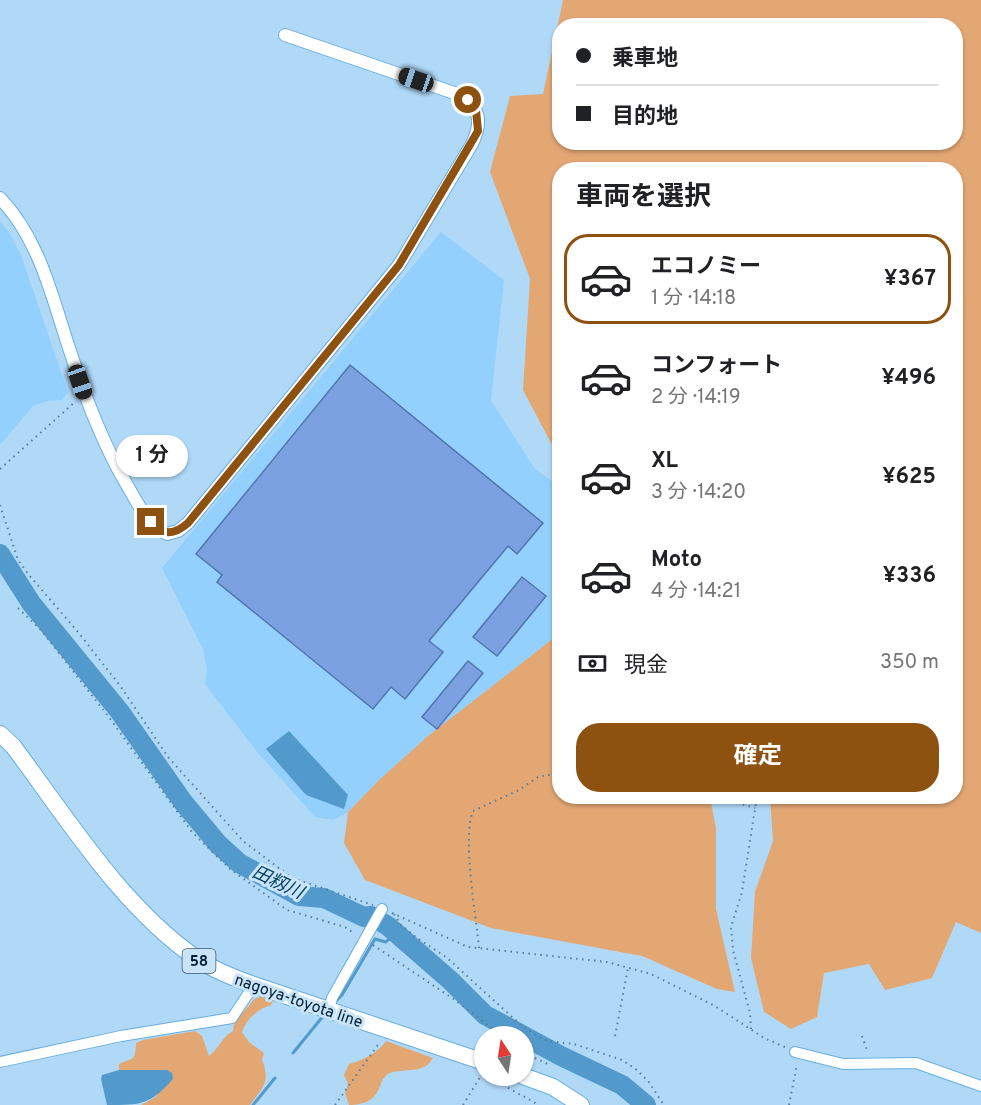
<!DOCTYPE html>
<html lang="ja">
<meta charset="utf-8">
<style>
:root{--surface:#fff;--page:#f6f6f6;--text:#202124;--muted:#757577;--line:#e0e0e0;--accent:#8d5110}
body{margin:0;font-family:Overpass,"Noto Sans JP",sans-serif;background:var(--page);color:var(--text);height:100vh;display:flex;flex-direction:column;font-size:22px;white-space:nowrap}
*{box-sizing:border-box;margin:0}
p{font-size:20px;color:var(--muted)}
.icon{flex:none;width:33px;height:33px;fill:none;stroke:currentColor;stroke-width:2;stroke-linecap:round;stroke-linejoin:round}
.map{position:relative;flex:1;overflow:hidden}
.side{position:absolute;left:552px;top:162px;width:411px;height:642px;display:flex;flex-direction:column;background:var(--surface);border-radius:24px;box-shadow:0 2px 4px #0004}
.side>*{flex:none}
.guide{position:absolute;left:552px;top:18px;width:411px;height:132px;border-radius:24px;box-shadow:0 2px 4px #0004;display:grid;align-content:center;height:132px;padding:0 24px;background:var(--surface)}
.needle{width:39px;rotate:348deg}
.buttons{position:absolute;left:474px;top:1026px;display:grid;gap:12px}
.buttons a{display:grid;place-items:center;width:60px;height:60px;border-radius:50%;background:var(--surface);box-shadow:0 2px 4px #0004;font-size:30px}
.end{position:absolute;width:27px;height:27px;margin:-14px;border:8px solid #8d5110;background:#fff;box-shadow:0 0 0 3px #fff}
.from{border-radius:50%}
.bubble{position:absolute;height:42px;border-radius:21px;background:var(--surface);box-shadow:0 2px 4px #0004;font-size:20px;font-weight:700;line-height:42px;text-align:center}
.car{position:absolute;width:18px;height:36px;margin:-18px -9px;border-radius:8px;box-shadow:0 0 4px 2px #0007;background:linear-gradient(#222 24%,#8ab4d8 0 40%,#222 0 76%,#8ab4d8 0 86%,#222 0)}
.guide b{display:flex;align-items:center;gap:21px;height:57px;font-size:22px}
.guide b+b{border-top:2px solid var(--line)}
.guide i{width:15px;height:15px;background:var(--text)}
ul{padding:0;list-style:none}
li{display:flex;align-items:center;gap:18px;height:90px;margin:0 12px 9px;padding:0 12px;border:3px solid transparent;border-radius:24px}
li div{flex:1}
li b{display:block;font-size:22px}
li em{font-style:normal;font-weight:700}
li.active{border-color:var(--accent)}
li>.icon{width:54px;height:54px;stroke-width:1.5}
h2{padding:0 24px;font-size:27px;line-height:72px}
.pay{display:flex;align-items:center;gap:15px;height:66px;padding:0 24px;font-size:22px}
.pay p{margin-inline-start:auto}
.action{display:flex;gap:12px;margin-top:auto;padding:12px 24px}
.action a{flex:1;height:69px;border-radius:24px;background:var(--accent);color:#fff;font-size:24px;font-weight:700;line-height:69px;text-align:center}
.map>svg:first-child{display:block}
</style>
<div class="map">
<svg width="981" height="1105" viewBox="0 0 981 1105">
<rect width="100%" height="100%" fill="#b0d9f8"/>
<g fill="#93d0fd">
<polygon points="0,221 9,232 21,255 68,392 62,400 48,401 33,406 0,445"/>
<polygon points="441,232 504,280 491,401 535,469 557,485 557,553 554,589 559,606 559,634 428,736 379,780 348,812 333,820 315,817 258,753 205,684 207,670 203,649 162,568"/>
</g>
<g fill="#e3a774" fill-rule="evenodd">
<path d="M563,0H981V933L956,922L932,978L885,990L869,964L824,973L817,1017L791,1029L764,1012L751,958L755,892L773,841L770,797L956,796V170H560L559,458L523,390L530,279L490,172L510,96L543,94ZM560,26H956V142H560Z"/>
<polygon points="559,634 560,796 710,797 716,829 716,909 735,992 717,989 642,956 491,928 365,880 344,843 348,812 379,780 428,736"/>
<path d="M262,996L273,1001L271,1005C258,1009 246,1019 242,1032L249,1042L264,1053L262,1060C271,1082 263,1087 250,1105H141L156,1097L167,1070H119V1064C133,1057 135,1063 136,1043L143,1040L195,1031L202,1036L209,1056C219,1049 220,1039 233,1031C234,1016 247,1011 254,999Z"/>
<path d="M386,1041L433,1058C425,1074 405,1068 390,1073C375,1079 386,1105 349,1105L345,1093L348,1084L344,1075L349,1064C362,1061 379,1052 386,1041Z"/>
</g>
<g fill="#529acc">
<polygon points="289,731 348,795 344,809 306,795 266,749"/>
<path d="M119,1070H167L172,1073L173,1079C150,1105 141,1105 107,1105L101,1079L102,1075Z"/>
</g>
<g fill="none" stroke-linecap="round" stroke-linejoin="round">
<g stroke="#529acc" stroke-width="3">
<polyline points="334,1003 342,995 375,939 386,942 395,933"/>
<polyline points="293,1053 324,1015"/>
<polyline points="253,1105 275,1078"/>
</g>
<polyline stroke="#529acc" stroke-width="20" points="0,554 31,603 120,712 183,802 218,844 239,863 299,896 324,898 364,917 371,916 388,926 451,981 485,1015 561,1056 622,1085 646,1105"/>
</g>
<g fill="#7ba1e1" stroke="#5275b0" stroke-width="1.5">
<polygon points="350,365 543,523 517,554 508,546 429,641 443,652 405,699 391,687 373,709 217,582 222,575 196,554"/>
<polygon points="522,577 546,596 497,656 473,637"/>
<polygon points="468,661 483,673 437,729 422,717"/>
</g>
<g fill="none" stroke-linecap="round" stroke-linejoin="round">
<g stroke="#67aedf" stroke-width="12">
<g id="minor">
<polyline points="329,1010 332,998 382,909"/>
<polyline points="795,1052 843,1064 916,1063 981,1086"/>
<polyline points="0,1062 121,1036 232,1018 254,985"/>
</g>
</g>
<g stroke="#67aedf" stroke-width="14">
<path id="tertiary" d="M0,198C40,240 52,297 70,351C85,397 102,443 127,485C138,504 147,524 167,534L178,531L188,523L399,265L472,144C482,123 481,108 460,95L285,35"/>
</g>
<g stroke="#67aedf" stroke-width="18">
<g id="primary">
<path d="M0,734L13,746C67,818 121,906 196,958C213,970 234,978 254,985L484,1062"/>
<polyline points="523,1076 553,1087 581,1105"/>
</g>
</g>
<g stroke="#5a7d97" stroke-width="2" stroke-dasharray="1.5 4.5" stroke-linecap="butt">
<polyline points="0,469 76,401"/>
<polyline points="0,505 18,560 29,575 78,632 121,687 168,757 243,841 292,878 373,905"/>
<polyline points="18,608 41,630 108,716 192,832 230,869 287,910 345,927 355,934"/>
<polyline points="714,796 755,808"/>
<polyline points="392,913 468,947 607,962 651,974 715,1006 764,1038 787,1048"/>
<polyline points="394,914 401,925 417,938 446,957 521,1025 539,1037 548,1041 574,1044 622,1060 637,1070 648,1081 664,1105"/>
<polyline points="373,945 455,1000 502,1036"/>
<path d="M479,948C476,915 462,838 473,811L519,790L538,777L553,774L560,776"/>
<polyline points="751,1029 750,1013 733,950 731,927 742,892 757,796"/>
<polyline points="615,1036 628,968"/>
<polyline points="862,1036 868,1053"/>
<polyline points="524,1053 548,1064"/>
<polyline points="487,1076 539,1105"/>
<polyline points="335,1105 380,1042"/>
<polyline points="463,1105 482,1074"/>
<polyline points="789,1105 797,1064"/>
</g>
<use href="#minor" stroke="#fff" stroke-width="10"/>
<use href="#tertiary" stroke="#fff" stroke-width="12"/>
<use href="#primary" stroke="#fff" stroke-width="16"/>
</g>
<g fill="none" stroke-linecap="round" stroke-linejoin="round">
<path stroke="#8d5110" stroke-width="8" d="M151,522C164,536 174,535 188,523L399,265L478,131L476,110L468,100"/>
</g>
<g text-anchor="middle" stroke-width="6" stroke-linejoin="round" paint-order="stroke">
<rect fill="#c9e4f9" stroke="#3d596d" stroke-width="1.5" x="182.5" y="949" width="33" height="24" rx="4.5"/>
<g font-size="15" font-weight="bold" fill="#011e31">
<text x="199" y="966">58</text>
</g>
<g font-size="16" fill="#011e31" stroke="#c9e4f9">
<text transform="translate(299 1000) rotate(19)" y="6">nagoya-toyota line</text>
</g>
<g font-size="18" font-style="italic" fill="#074364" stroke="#c9e4f9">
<text transform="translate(278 882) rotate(25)" y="6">田籾川</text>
</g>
</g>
</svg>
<div class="buttons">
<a><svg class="needle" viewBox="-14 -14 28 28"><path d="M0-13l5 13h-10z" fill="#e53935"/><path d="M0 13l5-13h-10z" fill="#757577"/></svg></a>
</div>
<i class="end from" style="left:468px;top:100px"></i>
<i class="end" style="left:151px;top:522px"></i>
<div class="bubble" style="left:116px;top:435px;width:72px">1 分</div>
<i class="car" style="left:416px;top:80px;rotate:289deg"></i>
<i class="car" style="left:80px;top:382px;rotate:161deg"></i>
<div class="guide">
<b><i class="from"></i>乗車地</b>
<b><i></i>目的地</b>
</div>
<section class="side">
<h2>車両を選択</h2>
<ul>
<li class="active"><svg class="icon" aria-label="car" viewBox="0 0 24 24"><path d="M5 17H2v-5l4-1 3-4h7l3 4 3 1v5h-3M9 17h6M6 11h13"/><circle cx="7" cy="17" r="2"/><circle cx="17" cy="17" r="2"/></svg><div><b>エコノミー</b><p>1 分 · 14:18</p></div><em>¥367</em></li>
<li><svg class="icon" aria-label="car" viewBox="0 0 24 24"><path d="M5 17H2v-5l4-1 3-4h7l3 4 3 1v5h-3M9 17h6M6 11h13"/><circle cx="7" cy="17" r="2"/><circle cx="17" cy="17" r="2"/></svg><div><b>コンフォート</b><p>2 分 · 14:19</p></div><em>¥496</em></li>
<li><svg class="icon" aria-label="car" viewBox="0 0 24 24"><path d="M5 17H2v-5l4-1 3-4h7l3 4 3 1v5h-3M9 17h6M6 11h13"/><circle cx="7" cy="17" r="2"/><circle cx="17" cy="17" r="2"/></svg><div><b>XL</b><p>3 分 · 14:20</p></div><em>¥625</em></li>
<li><svg class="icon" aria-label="car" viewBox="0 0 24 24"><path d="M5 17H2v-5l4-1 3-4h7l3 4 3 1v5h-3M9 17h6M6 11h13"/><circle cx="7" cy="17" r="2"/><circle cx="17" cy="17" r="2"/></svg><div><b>Moto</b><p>4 分 · 14:21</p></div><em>¥336</em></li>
</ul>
<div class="pay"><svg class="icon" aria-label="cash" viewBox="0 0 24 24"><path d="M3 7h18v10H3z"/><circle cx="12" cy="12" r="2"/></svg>現金<p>350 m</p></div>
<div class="action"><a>確定</a></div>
</section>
</div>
